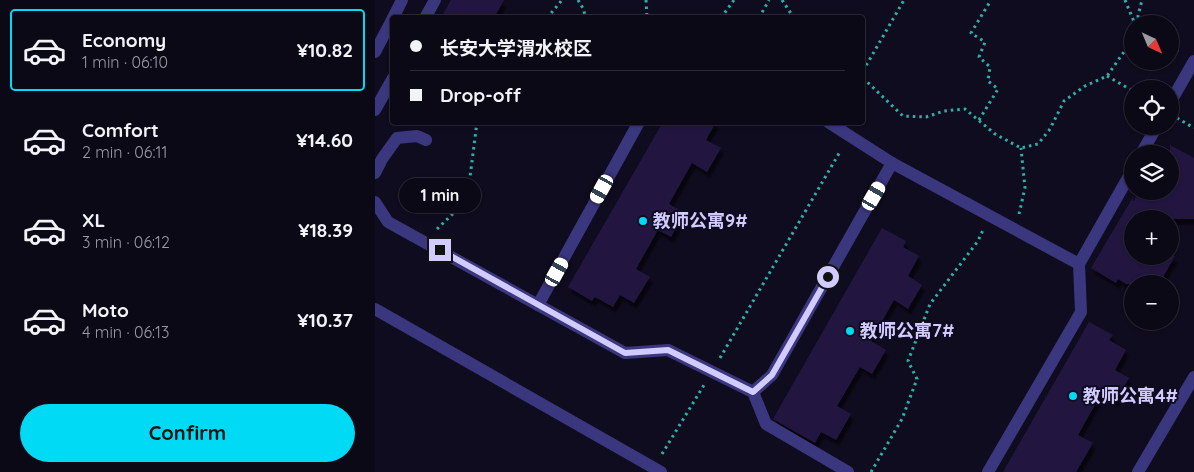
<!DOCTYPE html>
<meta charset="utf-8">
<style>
:root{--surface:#0c0917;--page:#1a1724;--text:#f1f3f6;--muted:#9a9aa1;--line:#2c2a36;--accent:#01daf5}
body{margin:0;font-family:Quicksand,"Noto Sans SC",sans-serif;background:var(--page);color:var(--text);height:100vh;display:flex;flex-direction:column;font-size:19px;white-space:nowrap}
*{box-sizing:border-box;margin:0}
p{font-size:16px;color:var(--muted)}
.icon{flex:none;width:28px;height:28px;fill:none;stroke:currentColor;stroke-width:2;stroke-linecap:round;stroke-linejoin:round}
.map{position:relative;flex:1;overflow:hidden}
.details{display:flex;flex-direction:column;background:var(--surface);width:375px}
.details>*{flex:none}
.hud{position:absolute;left:15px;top:15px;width:475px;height:110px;border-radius:5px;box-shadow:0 1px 4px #0004,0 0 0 1px var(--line);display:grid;align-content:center;height:110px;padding:0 20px;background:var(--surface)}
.needle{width:32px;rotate:136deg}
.fabs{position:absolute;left:749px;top:15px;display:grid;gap:10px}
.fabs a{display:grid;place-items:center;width:55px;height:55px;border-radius:50%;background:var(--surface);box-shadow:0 1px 4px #0004,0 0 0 1px var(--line);font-size:25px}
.end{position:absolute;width:22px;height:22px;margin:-11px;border:6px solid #d1cbff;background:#111;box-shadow:0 0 0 2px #111}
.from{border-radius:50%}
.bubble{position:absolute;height:35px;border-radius:18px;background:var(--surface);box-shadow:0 1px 4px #0004,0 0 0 1px var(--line);font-size:16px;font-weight:800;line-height:35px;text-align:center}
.car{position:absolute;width:15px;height:30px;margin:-15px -8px;border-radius:6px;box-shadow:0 0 4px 1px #0007;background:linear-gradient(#fff 24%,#345 0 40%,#fff 0 76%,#345 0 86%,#fff 0)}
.hud b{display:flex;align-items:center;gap:18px;height:48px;font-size:19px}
.hud b+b{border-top:1px solid var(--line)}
.hud i{width:12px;height:12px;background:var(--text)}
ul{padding:9px 0 0;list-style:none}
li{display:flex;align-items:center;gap:15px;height:82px;margin:0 10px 8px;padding:0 10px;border:2px solid transparent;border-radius:5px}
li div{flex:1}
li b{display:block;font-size:19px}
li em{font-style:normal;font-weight:800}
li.on{border-color:var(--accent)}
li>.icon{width:45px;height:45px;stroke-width:1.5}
.primary-button{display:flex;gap:10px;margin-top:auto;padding:10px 20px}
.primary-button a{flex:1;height:58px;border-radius:30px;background:var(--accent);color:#111;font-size:20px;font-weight:800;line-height:58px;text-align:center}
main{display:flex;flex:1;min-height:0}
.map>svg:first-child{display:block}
</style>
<main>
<section class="details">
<ul>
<li class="on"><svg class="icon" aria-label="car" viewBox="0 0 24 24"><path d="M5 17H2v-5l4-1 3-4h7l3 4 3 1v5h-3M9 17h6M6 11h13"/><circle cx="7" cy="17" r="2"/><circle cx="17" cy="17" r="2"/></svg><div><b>Economy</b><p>1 min · 06:10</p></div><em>¥10.82</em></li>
<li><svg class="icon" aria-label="car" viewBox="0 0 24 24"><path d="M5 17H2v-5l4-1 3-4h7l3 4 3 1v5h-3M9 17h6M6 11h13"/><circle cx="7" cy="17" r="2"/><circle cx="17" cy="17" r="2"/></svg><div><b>Comfort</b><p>2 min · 06:11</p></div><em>¥14.60</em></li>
<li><svg class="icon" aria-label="car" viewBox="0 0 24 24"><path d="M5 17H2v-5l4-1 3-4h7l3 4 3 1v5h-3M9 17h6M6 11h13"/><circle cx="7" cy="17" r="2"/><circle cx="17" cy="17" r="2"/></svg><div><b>XL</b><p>3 min · 06:12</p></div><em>¥18.39</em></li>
<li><svg class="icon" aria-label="car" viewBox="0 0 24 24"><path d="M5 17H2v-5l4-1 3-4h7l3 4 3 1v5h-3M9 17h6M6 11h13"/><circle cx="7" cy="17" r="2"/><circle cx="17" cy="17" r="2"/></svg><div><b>Moto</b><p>4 min · 06:13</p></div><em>¥10.37</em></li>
</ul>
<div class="primary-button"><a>Confirm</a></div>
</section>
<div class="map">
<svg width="819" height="472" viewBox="0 0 819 472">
<defs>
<filter id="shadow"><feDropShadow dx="3" dy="5.5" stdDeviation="1" flood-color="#0009"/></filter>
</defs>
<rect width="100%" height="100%" fill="#100c1f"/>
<g fill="#211940" filter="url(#shadow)">
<polygon points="76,0 129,0 119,18 66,18"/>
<polygon points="288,122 341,122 331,140 346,148 332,172 317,163 294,204 309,213 296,237 283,230 261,269 275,277 259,303 245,295 238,307 220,297 217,301 193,287"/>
<polygon points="795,145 819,158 819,219 758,219 758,256 800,256 784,284 751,284 743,279 741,283 716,268 758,197 758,202 764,191 795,191"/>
<polygon points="507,228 531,241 528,247 544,256 533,276 547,285 533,309 519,300 496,341 511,350 497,374 485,367 462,406 476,414 461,440 446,432 440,443 398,419"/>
<polygon points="714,322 738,335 734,340 751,350 740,370 754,378 740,402 726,394 703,435 718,443 701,472 628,472"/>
</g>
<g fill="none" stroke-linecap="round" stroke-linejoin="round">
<g stroke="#2db0a9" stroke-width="3" stroke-dasharray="2.5 4" stroke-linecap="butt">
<polyline points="203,0 209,10 210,18"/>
<polyline points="271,0 272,18"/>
<polyline points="407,0 419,18"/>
<polyline points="750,0 760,24"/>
<polyline points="172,18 187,0"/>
<polyline points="346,18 359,0"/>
<polyline points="384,18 394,0"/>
<polyline points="763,24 763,16 767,0"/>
<polyline points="795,48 805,53"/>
<polyline points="488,71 529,0"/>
<polyline points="732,76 758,91"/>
<polyline points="488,78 528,116 551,117 569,111 590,109 620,134 646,148 663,144 675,129 689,101 710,86 732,76 758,39"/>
<polyline points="802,118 819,128"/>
<polyline points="604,120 623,89 613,81 615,67 604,57 610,42 596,33 616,0"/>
<polyline points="644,214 650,188 646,148"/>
<polyline points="62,229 84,208 95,177 102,122"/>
<polyline points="345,358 466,150"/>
<polyline points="287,454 329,385"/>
<polyline points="496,472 527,419 542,379 533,361 555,304 603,241 608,230"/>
</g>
<g stroke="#3b377e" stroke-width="12">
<polyline points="18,18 27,0"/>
<polyline points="50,18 60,0"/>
<polyline points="0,52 18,18"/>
<polyline points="795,103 819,61"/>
<polyline points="0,110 18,78"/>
<polyline points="453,122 517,163 704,264 706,312 613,472"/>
<polyline points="766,154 782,126"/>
<polyline points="0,173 7,159 22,138 42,136 51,140"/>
<polyline points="0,202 13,222 250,353 293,350 378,392 391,424 473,472"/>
<polyline points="704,264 758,169"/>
<polyline points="163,305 264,122"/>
<polyline points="0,309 286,472"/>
<polyline points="378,392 397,375 517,163"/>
<polyline points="763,472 819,377"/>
</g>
</g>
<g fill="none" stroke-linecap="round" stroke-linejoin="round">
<polyline stroke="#d1cbff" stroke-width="6" points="65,250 250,353 293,350 378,392 397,375 453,277"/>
</g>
<g fill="#01daf5" stroke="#100c1f" stroke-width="2">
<circle cx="268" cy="221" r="5"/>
<circle cx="475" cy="331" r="5"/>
<circle cx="698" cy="396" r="5"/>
</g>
<g text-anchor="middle" stroke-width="4" stroke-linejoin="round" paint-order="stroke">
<g font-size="18" font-weight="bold" fill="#d1cbff" stroke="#100c1f" text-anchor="start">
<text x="278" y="227">教师公寓9#</text>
<text x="485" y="337">教师公寓7#</text>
<text x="708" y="402">教师公寓4#</text>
</g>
</g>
</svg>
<div class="fabs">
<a><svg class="needle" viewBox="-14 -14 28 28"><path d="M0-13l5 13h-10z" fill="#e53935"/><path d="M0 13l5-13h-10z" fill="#9a9aa1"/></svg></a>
<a><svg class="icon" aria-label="locate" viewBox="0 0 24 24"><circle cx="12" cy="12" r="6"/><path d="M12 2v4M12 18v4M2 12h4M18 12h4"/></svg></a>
<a><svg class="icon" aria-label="layers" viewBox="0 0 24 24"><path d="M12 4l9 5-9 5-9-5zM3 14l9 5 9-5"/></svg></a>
<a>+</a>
<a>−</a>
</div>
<i class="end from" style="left:453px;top:277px"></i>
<i class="end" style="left:65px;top:250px"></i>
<div class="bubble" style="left:24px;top:178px;width:82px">1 min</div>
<i class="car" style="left:227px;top:189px;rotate:209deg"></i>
<i class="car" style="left:499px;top:196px;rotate:30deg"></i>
<i class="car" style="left:182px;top:272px;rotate:29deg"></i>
<div class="hud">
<b><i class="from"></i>长安大学渭水校区</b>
<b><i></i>Drop-off</b>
</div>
</div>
</main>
